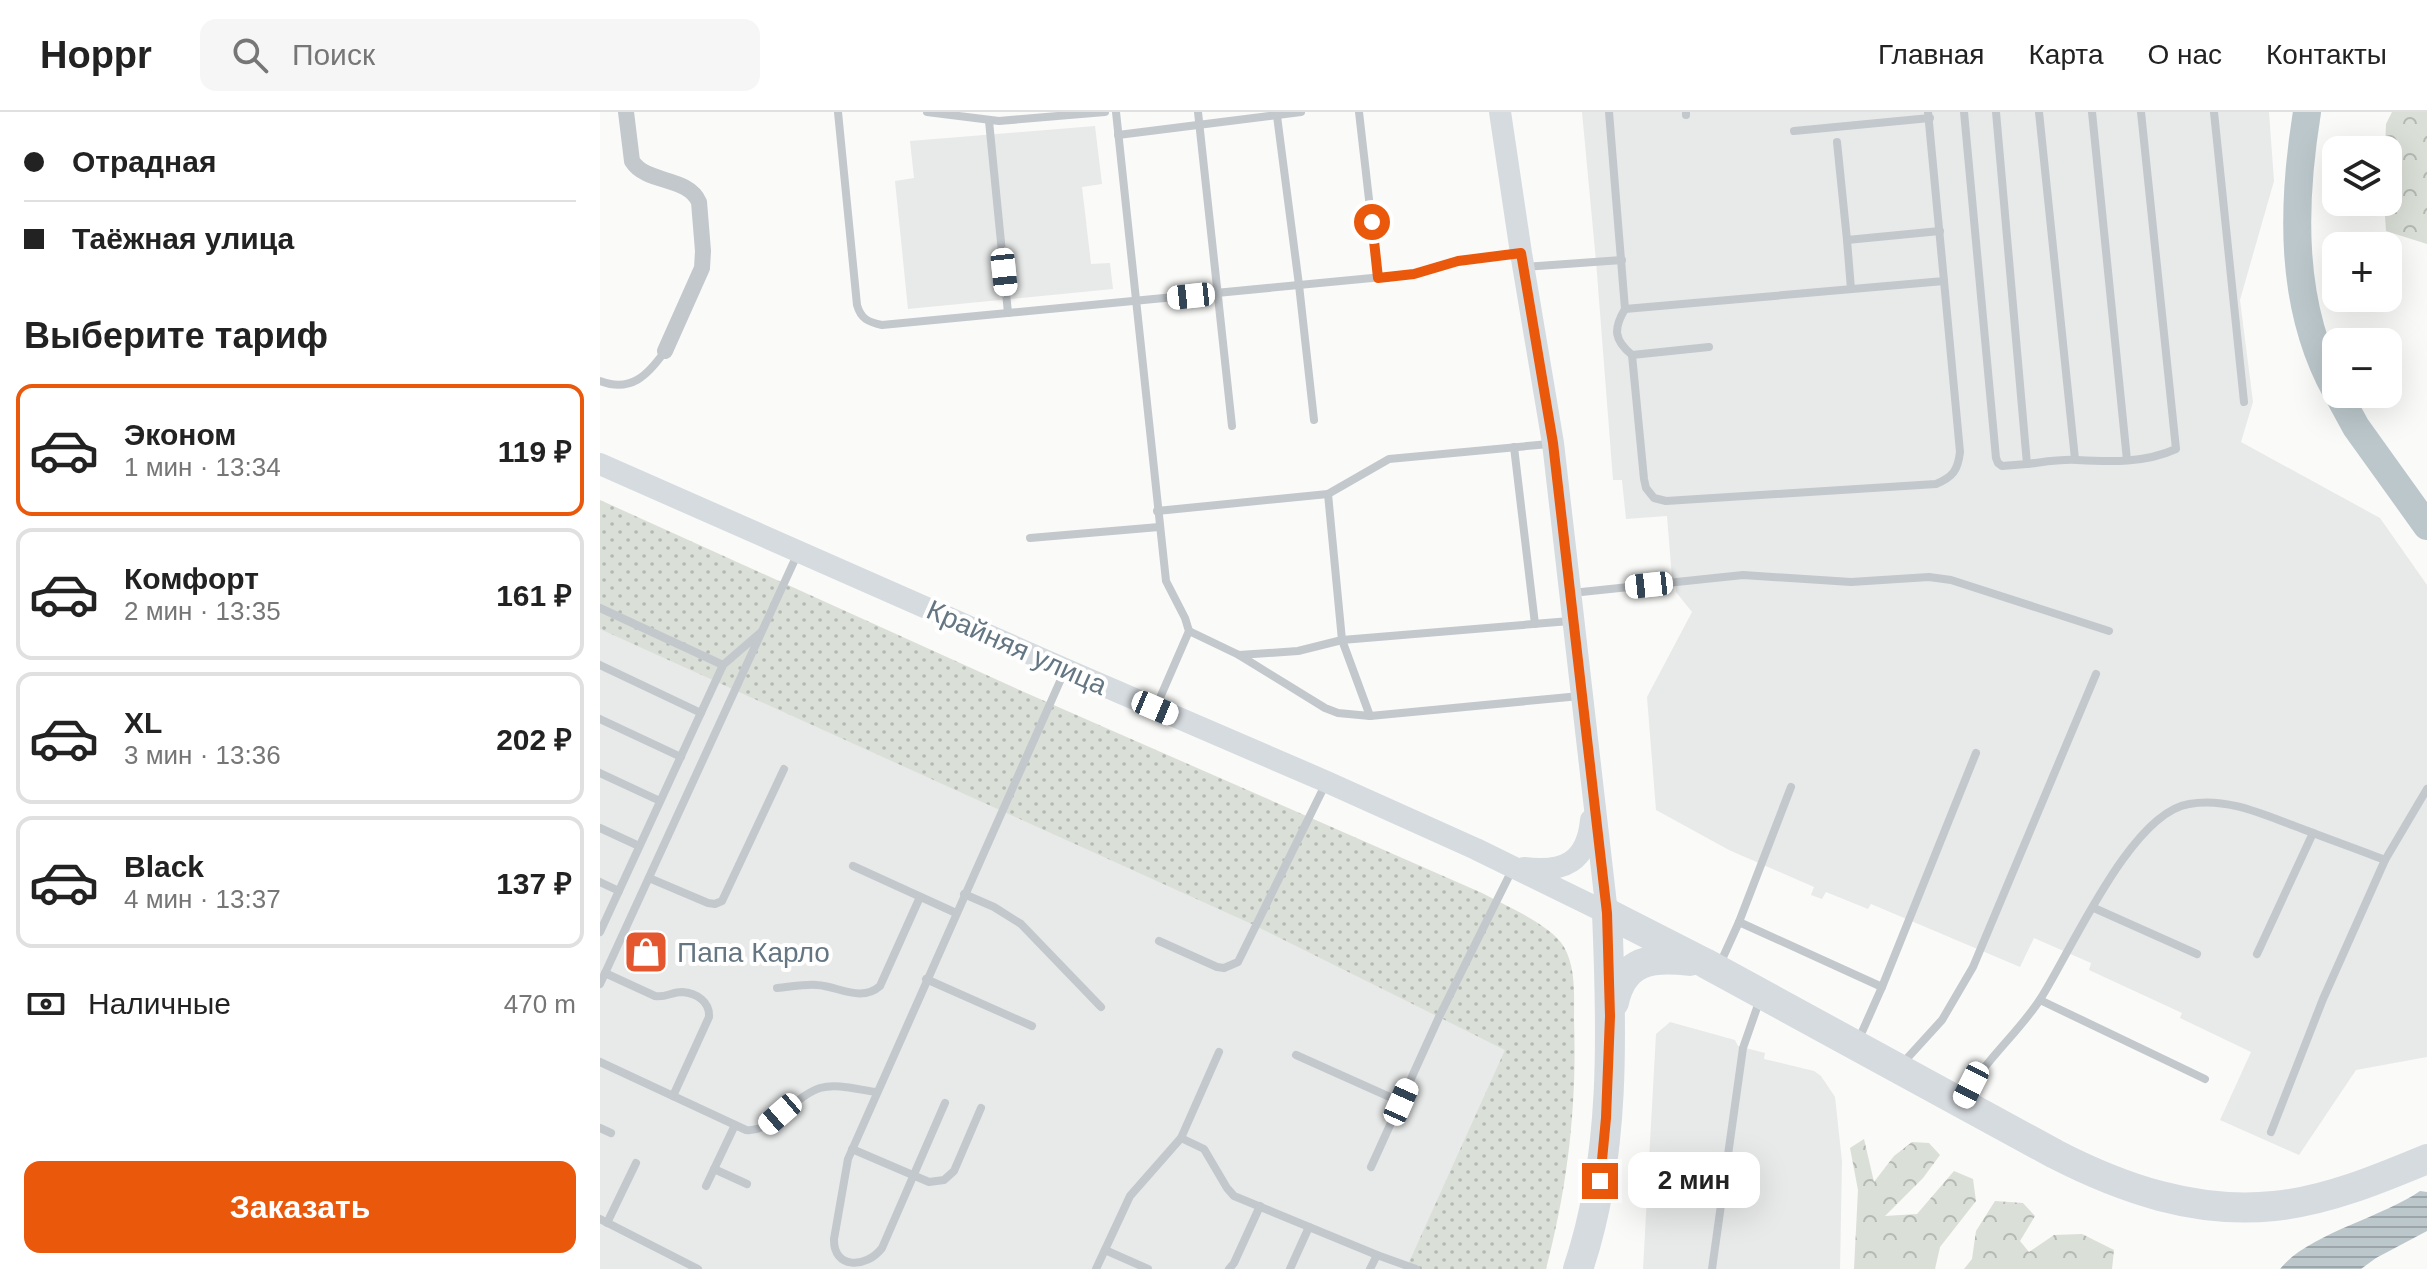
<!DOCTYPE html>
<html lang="ru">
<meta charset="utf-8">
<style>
:root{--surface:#fff;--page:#f6f6f6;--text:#222;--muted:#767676;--line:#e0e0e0;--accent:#ea580c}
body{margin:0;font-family:Arial,sans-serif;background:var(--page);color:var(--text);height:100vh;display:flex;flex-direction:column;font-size:30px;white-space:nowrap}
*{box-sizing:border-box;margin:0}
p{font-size:26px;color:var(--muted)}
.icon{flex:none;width:44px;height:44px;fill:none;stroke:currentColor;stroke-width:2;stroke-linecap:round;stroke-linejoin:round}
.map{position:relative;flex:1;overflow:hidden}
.side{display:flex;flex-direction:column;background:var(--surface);width:600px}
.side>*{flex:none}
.guide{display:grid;align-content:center;height:176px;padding:0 24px;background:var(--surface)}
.fabs{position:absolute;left:1722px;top:24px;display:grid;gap:16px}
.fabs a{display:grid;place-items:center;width:80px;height:80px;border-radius:16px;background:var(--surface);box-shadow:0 8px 32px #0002;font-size:40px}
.end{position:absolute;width:36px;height:36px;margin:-18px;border:10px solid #ea580c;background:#fff;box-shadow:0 0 0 4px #fff}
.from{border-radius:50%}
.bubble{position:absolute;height:56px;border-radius:16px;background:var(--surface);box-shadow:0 8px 32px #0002;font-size:26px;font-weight:700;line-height:56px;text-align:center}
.car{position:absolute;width:24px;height:48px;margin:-24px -12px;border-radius:10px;box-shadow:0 0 6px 2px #0007;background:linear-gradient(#fff 24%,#345 0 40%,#fff 0 76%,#345 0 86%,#fff 0)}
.guide b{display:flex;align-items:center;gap:28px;height:76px;font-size:30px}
.guide b+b{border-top:2px solid var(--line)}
.guide i{width:20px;height:20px;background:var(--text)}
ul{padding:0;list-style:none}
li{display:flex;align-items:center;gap:24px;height:132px;margin:0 16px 12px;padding:0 8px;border:4px solid var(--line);border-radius:16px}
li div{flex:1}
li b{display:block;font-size:30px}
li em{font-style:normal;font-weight:700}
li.on{border-color:var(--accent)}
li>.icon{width:72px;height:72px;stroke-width:1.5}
h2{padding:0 24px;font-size:36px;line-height:96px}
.pay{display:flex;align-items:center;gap:20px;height:88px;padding:0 24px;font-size:30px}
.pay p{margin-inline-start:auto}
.button{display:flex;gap:16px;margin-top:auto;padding:16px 24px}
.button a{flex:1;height:92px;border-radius:16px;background:var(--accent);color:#fff;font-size:32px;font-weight:700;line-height:92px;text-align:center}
header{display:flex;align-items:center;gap:48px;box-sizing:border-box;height:112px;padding:0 40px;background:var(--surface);border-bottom:2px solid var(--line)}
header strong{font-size:38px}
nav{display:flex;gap:44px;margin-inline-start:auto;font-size:28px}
.search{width:560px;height:72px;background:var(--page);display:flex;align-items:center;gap:20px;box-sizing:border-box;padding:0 28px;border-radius:16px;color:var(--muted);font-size:30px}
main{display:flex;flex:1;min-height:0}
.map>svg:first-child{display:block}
</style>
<header>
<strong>Hoppr</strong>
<div class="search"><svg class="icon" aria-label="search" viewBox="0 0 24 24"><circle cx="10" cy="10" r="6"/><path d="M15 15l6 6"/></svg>Поиск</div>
<nav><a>Главная</a><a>Карта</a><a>О нас</a><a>Контакты</a></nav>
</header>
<main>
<section class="side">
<div class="guide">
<b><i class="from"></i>Отрадная</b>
<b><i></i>Таёжная улица</b>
</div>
<h2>Выберите тариф</h2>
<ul>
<li class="on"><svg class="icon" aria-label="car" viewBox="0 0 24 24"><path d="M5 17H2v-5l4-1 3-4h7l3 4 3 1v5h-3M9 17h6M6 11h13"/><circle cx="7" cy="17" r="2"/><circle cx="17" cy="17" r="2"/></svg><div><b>Эконом</b><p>1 мин · 13:34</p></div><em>119 ₽</em></li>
<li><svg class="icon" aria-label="car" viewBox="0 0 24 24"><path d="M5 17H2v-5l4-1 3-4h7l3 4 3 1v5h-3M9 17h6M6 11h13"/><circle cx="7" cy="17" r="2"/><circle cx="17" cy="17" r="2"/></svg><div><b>Комфорт</b><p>2 мин · 13:35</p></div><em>161 ₽</em></li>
<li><svg class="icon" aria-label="car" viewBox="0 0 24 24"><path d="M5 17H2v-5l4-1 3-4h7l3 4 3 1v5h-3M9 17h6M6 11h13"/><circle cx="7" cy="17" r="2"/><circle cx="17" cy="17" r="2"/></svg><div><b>XL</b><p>3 мин · 13:36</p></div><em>202 ₽</em></li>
<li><svg class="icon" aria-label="car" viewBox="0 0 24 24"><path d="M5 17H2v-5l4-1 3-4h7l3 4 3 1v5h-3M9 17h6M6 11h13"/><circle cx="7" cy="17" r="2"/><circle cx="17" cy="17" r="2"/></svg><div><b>Black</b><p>4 мин · 13:37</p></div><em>137 ₽</em></li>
</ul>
<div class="pay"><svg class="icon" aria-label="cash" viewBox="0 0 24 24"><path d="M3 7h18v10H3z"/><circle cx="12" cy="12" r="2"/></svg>Наличные<p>470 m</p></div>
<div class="button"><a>Заказать</a></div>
</section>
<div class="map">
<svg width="1827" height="1157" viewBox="0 0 1827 1157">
<defs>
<pattern id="grass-dots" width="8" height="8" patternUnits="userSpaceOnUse" patternTransform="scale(2)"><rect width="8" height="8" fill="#dadfd7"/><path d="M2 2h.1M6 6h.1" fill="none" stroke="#b4b9b4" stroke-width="1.8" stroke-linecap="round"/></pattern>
<pattern id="forest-crowns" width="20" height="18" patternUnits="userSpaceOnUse" patternTransform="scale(2)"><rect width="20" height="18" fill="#dadfd7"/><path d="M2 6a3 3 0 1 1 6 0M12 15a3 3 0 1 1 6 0" fill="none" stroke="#b4b9b4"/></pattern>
<pattern id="water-rules" width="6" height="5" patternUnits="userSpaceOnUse" patternTransform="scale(2)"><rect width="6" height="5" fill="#bbc7cb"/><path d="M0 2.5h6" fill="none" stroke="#9ca6aa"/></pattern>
</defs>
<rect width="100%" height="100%" fill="#fafaf8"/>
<g fill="#e8e9e9">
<polygon points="982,0 1669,0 1674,69 1640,188 1653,290 1641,330 1780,406 1827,473 1827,945 1756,958 1699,1043 1620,1008 1651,940 1580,906 1582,901 1489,858 1491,851 1434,826 1420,855 1271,792 1268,797 1226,780 1222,787 1211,783 1214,775 1129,738 1056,698 1047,585 1092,500 1076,480 1075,466 1072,466 1067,404 1026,407 1022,368 1013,368 996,149"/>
<polygon points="495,14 502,72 482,75 491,152 510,151 513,177 308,197 295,69 314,66 310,29"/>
<polygon points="0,485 926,925 824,1157 0,1157"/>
<polygon points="1070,910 1135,928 1138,934 1165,941 1164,947 1214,959 1221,964 1235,985 1242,1049 1240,1157 1043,1157 1056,922"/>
</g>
<path fill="url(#grass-dots)" d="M0,388L424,580L882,781C904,793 952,813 964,835C976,856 974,883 974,907C977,994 968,1073 946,1157H806L905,938L654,813L0,517Z"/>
<g fill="url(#forest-crowns)">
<polygon points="1792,0 1827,0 1827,132 1786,119 1784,90 1788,90 1788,38 1785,38 1786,12"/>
<polygon points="1264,1027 1274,1070 1294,1044 1312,1030 1329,1031 1340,1043 1323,1066 1285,1104 1317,1102 1354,1059 1373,1067 1376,1089 1340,1135 1335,1157 1254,1157 1258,1078 1250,1036"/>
<polygon points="1395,1089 1423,1091 1435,1104 1420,1129 1429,1140 1454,1123 1482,1122 1514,1138 1512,1157 1364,1157 1372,1147 1376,1119"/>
</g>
<path fill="url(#water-rules)" d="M1820,1079L1827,1080V1119L1776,1146L1761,1157H1680C1708,1122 1781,1106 1820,1079Z"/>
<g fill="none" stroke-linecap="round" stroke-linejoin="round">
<g stroke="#bbc7cb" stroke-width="28">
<path d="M1707,0C1692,93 1689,194 1736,279"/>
<polyline points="1738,282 1756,315 1827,414"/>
</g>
<g stroke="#c3c8cc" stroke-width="8">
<path d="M238,0L257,193C261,207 268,210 282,213L814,162L858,149L920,141"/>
<polyline points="327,0 399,9 505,0"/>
<polyline points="516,0 566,469 585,506 589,519 556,595"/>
<polyline points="598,0 632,314"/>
<polyline points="759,0 778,166"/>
<polyline points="1009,0 1025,197 1344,169 1328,0"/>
<polyline points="1086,0 1086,3"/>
<polyline points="1364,0 1396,346 1398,351 1402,354 1427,352 1396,0"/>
<polyline points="1439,0 1475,347"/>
<polyline points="1492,0 1527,348"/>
<polyline points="1614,0 1644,290"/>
<polyline points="677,4 699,173 714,308"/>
<polyline points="389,9 408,201"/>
<polyline points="1194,19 1330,6"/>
<polyline points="518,23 701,0"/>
<polyline points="1237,30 1247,128 1340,119"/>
<polyline points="1247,128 1251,177"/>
<polyline points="924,155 1022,148"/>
<path d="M1025,197C1013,217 1014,228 1032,243L1044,367L1046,376L1054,386L1066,389L1336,372C1353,365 1358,358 1360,340L1344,169"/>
<polyline points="1032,243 1109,235"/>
<path d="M0,269C31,281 48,263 65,239"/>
<polyline points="914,335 935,512"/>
<path d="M1427,352C1444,350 1461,347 1477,348C1511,350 1545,351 1576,337L1541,0"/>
<polyline points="728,382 742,528 770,604 980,584"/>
<polyline points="557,399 728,382 789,347 949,332"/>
<polyline points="430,426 559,415"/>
<polyline points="972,481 1143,463 1251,470 1329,465 1351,468 1509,519"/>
<polyline points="0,496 123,553"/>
<polyline points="589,519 639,543 698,539 742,528 970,509"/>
<polyline points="639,543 725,596 738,601 770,604"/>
<polyline points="0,553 101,601"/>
<polyline points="0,607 81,645"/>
<polyline points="0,661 60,689"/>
<polyline points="0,716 39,734"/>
<polyline points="1785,748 1827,677"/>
<polyline points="253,754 356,801"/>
<polyline points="49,766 108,791 115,792 122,789 184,657"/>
<polyline points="0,770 19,779"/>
<polyline points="364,782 394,795 421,812 501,895"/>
<polyline points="1494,796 1597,842"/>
<polyline points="1139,810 1282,875"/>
<polyline points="0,820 123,553 160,521"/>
<polyline points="559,829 617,855 624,856 638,850 725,673"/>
<polyline points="1657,842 1713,721"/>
<polyline points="1119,854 1139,810 1191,675"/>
<path d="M5,861L55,884C65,886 72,880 82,880C97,881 110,890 109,905L73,984"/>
<polyline points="326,867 432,914"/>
<polyline points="0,872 197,443"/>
<path d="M177,876C190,875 204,872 217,873C238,874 261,891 280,874L320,785"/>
<polyline points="1440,888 1605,967"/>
<polyline points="1258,929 1282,875 1376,641"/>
<polyline points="696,943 801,990"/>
<path d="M0,950L146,1018C172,1021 191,986 220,976C237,971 259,978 276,980"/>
<polyline points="1301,953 1342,908 1373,855 1496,562"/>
<path d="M1364,987C1384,948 1418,922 1441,886C1472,837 1531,701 1589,692C1628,685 1664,703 1700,716C1728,727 1757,737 1785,748L1723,887L1671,1020"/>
<path d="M345,991L282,1136C266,1157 233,1157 234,1127L248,1047L465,558"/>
<polyline points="0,1016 11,1021"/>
<polyline points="581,1026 604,1037 627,1076 634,1084 777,1143 816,1157"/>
<polyline points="252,1037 329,1070 344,1068 354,1059 381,996"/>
<polyline points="771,1055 839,905 913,756"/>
<polyline points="114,1057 147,1072"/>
<polyline points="106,1074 135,1013"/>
<polyline points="0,1107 98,1157"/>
<polyline points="7,1111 36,1051"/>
<polyline points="505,1138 548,1157"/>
<polyline points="496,1157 530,1084 581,1026 619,940"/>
<polyline points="629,1157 634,1151 660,1094"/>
<polyline points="690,1157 709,1115"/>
<polyline points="770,1157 777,1143"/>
<polyline points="1112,1157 1143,936 1160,887"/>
</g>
<path stroke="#c3c8cc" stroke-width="16" d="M26,0L32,49C46,72 88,64 99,90L103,139L102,156L65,239"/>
<g stroke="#d6dbdf" stroke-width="22">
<polyline points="900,0 921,141 953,331 1007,801"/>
<polyline points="0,352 465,557 727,670 876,737 1007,801"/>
<path d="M924,756C964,761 987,750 991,708"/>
</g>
<g stroke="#d6dbdf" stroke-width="30">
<path d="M1007,801L1105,851L1455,1042C1523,1077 1596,1102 1674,1094C1726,1089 1779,1067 1827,1047"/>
<path d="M1014,890C1023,848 1052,844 1090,849"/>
<path d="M978,1157C1016,1046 1012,917 1007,801"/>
</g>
</g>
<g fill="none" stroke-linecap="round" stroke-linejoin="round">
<polyline stroke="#ea580c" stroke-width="10" points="772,110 778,166 814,162 858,149 921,141 953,331 1007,801 1010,904 1006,1006 1000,1069"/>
</g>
<defs>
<g id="shop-square" transform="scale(2.3)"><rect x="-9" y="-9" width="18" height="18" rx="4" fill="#e4572e" stroke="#fff"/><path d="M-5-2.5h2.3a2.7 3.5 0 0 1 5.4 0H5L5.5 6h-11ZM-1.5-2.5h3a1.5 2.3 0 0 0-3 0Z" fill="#fff"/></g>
</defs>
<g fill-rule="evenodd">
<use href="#shop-square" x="46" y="840"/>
</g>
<g text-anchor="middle" stroke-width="8" stroke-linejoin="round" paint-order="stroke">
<g font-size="28" fill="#657683" stroke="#fff">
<text transform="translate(417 535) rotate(24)" y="10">Крайняя улица</text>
</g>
<g font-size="28" fill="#657683" stroke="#fff" text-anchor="start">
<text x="77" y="850">Папа Карло</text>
</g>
</g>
</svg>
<div class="fabs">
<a><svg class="icon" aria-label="layers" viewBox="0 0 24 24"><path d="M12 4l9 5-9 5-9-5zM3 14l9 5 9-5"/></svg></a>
<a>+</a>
<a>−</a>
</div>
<i class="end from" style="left:772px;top:110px"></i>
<i class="end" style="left:1000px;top:1069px"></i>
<div class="bubble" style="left:1028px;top:1040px;width:132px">2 мин</div>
<i class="car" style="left:404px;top:160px;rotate:174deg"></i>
<i class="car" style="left:591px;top:184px;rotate:264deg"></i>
<i class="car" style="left:1049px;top:473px;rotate:264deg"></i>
<i class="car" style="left:555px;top:596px;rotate:113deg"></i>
<i class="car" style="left:1371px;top:973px;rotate:207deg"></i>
<i class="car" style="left:801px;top:990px;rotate:24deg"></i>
<i class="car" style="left:180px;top:1002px;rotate:229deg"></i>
</div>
</main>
